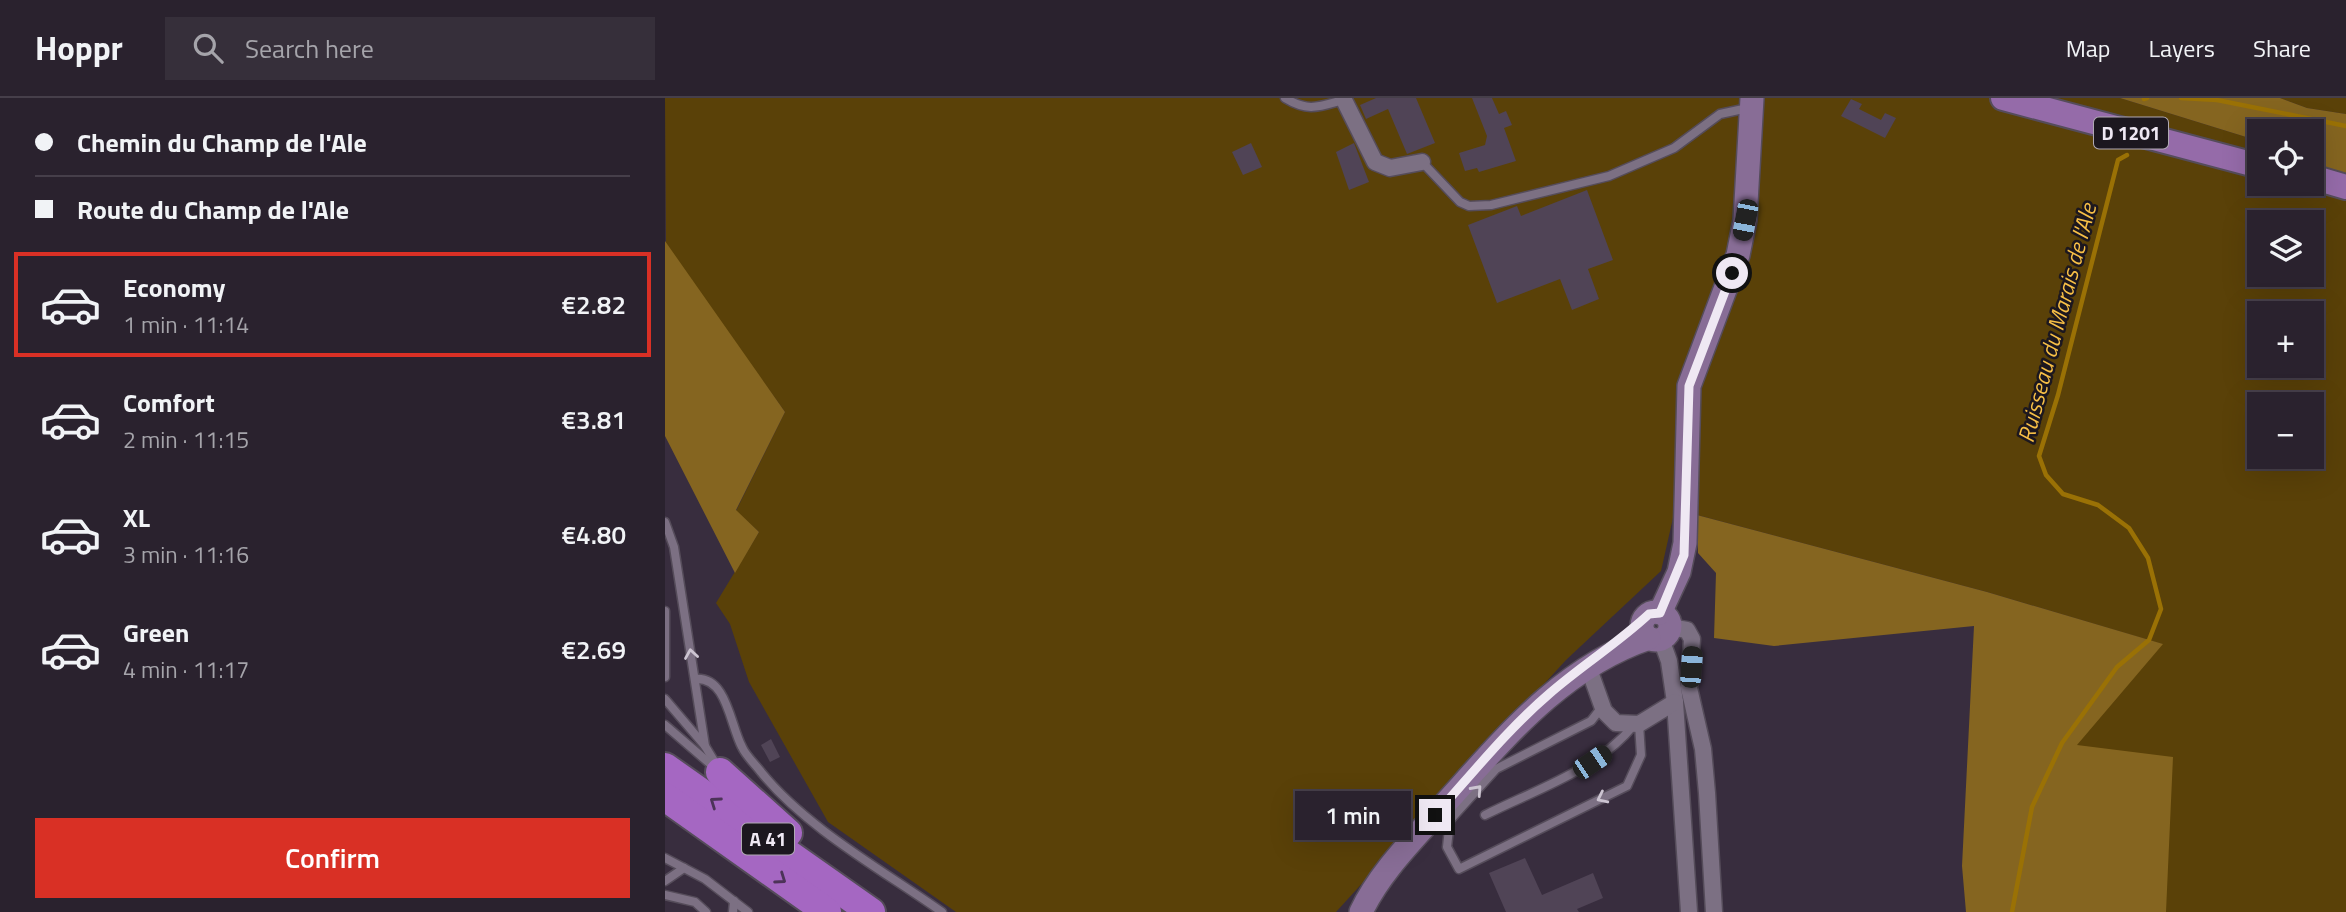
<!DOCTYPE html>
<meta charset="utf-8">
<style>
:root{--surface:#2a222e;--page:#362f3a;--text:#f1f3f6;--muted:#a5a4aa;--line:#463f4a;--accent:#d93025}
body{margin:0;font-family:"Titillium Web",sans-serif;background:var(--page);color:var(--text);height:100vh;display:flex;flex-direction:column;font-size:26px;white-space:nowrap}
*{box-sizing:border-box;margin:0}
p{font-size:23px;color:var(--muted)}
.icon{flex:none;width:38px;height:38px;fill:none;stroke:currentColor;stroke-width:2;stroke-linecap:round;stroke-linejoin:round}
.map{position:relative;flex:1;overflow:hidden}
.drawer{display:flex;flex-direction:column;background:var(--surface);width:665px}
.drawer>*{flex:none}
.banner{display:grid;align-content:center;height:154px;padding:0 35px;background:var(--surface)}
.tools{position:absolute;left:1582px;top:21px;display:grid;gap:14px}
.tools a{display:grid;place-items:center;width:77px;height:77px;border-radius:0px;background:var(--surface);box-shadow:0 7px 28px #0002,0 0 0 2px var(--line);font-size:35px}
.end{position:absolute;width:32px;height:32px;margin:-16px;border:9px solid #efe8f3;background:#111;box-shadow:0 0 0 4px #111}
.from{border-radius:50%}
.bubble{position:absolute;height:49px;border-radius:0px;background:var(--surface);box-shadow:0 7px 28px #0002,0 0 0 2px var(--line);font-size:23px;font-weight:600;line-height:49px;text-align:center}
.car{position:absolute;width:21px;height:42px;margin:-21px -10px;border-radius:9px;box-shadow:0 0 5px 2px #0007;background:linear-gradient(#222 24%,#8ab4d8 0 40%,#222 0 76%,#8ab4d8 0 86%,#222 0)}
.banner b{display:flex;align-items:center;gap:24px;height:66px;font-size:26px}
.banner b+b{border-top:2px solid var(--line)}
.banner i{width:18px;height:18px;background:var(--text)}
ul{padding:0;list-style:none}
li{display:flex;align-items:center;gap:21px;height:105px;margin:0 14px 10px;padding:0 21px;border:4px solid transparent;border-radius:0px}
li div{flex:1}
li b{display:block;font-size:26px}
li em{font-style:normal;font-weight:600}
li.active{border-color:var(--accent)}
li>.icon{width:63px;height:63px;stroke-width:1.5}
.cta{display:flex;gap:14px;margin-top:auto;padding:14px 35px}
.cta a{flex:1;height:80px;border-radius:0px;background:var(--accent);color:#fff;font-size:28px;font-weight:600;line-height:80px;text-align:center}
header{display:flex;align-items:center;gap:42px;box-sizing:border-box;height:98px;padding:0 35px;background:var(--surface);border-bottom:2px solid var(--line)}
header strong{font-size:33px}
nav{display:flex;gap:38px;margin-inline-start:auto;font-size:24px}
.search{width:490px;height:63px;background:var(--page);display:flex;align-items:center;gap:18px;box-sizing:border-box;padding:0 24px;border-radius:0px;color:var(--muted);font-size:26px}
main{display:flex;flex:1;min-height:0}
.map>svg:first-child{display:block}
</style>
<header>
<strong>Hoppr</strong>
<div class="search"><svg class="icon" aria-label="search" viewBox="0 0 24 24"><circle cx="10" cy="10" r="6"/><path d="M15 15l6 6"/></svg>Search here</div>
<nav><a>Map</a><a>Layers</a><a>Share</a></nav>
</header>
<main>
<section class="drawer">
<div class="banner">
<b><i class="from"></i>Chemin du Champ de l'Ale</b>
<b><i></i>Route du Champ de l'Ale</b>
</div>
<ul>
<li class="active"><svg class="icon" aria-label="car" viewBox="0 0 24 24"><path d="M5 17H2v-5l4-1 3-4h7l3 4 3 1v5h-3M9 17h6M6 11h13"/><circle cx="7" cy="17" r="2"/><circle cx="17" cy="17" r="2"/></svg><div><b>Economy</b><p>1 min · 11:14</p></div><em>€2.82</em></li>
<li><svg class="icon" aria-label="car" viewBox="0 0 24 24"><path d="M5 17H2v-5l4-1 3-4h7l3 4 3 1v5h-3M9 17h6M6 11h13"/><circle cx="7" cy="17" r="2"/><circle cx="17" cy="17" r="2"/></svg><div><b>Comfort</b><p>2 min · 11:15</p></div><em>€3.81</em></li>
<li><svg class="icon" aria-label="car" viewBox="0 0 24 24"><path d="M5 17H2v-5l4-1 3-4h7l3 4 3 1v5h-3M9 17h6M6 11h13"/><circle cx="7" cy="17" r="2"/><circle cx="17" cy="17" r="2"/></svg><div><b>XL</b><p>3 min · 11:16</p></div><em>€4.80</em></li>
<li><svg class="icon" aria-label="car" viewBox="0 0 24 24"><path d="M5 17H2v-5l4-1 3-4h7l3 4 3 1v5h-3M9 17h6M6 11h13"/><circle cx="7" cy="17" r="2"/><circle cx="17" cy="17" r="2"/></svg><div><b>Green</b><p>4 min · 11:17</p></div><em>€2.69</em></li>
</ul>
<div class="cta"><a>Confirm</a></div>
</section>
<div class="map">
<svg width="1681" height="814" viewBox="0 0 1681 814">
<rect width="100%" height="100%" fill="#382d3e"/>
<g fill="#5a4108" fill-rule="evenodd">
<path d="M0,0H1455L1594,43V86H1647V65L1681,98V814H1501V761L1411,647L1497,546L1322,494L1010,411L996,473L901,562L671,814H291L163,724L84,584L65,526L51,505L94,434L71,413L120,314L1,149ZM1594,124H1647V177H1594ZM1594,215H1647V268H1594ZM1594,306H1647V359H1594Z"/>
<polygon points="1615,0 1681,0 1681,16 1642,10"/>
</g>
<g fill="#856520">
<polygon points="1455,0 1615,0 1642,10 1681,16 1681,98 1647,65 1647,33 1594,33 1594,43"/>
<polygon points="0,143 120,314 71,412 94,434 70,475 0,338"/>
<polygon points="1032,417 1322,494 1498,546 1412,647 1508,659 1501,814 1301,814 1297,768 1309,528 1109,548 1049,540 1051,475 1033,455"/>
</g>
<g fill="none" stroke-linecap="round" stroke-linejoin="round">
<g stroke="#9a7105" stroke-width="4.5">
<polyline points="1516,0 1552,2 1681,28"/>
<polyline points="1479,1 1482,0"/>
<polyline points="1347,814 1367,709 1397,645 1452,569 1484,542 1496,511 1483,460 1464,430 1433,407 1398,396 1381,377 1374,358 1393,297 1453,62 1462,57"/>
</g>
</g>
<g fill="#504456">
<polygon points="711,0 751,0 770,45 742,56 723,11 701,21 695,7"/>
<polygon points="807,0 827,0 834,16 841,13 847,27 839,30 851,63 814,74 812,70 800,73 794,55 820,47 822,38"/>
<polygon points="1186,1 1197,6 1194,11 1216,22 1220,15 1231,20 1220,40 1176,18"/>
<polygon points="586,45 597,69 578,77 567,54"/>
<polygon points="689,45 704,84 684,92 671,54"/>
<polygon points="922,92 948,162 923,171 934,201 907,212 895,181 832,205 803,127 852,108 856,118"/>
<polygon points="106,641 115,659 105,664 96,647"/>
<polygon points="860,760 877,797 928,775 938,800 912,811 914,814 841,814 824,775"/>
</g>
<g fill="none" stroke-linecap="round" stroke-linejoin="round">
<g stroke="#554c5a" stroke-width="11">
<g id="lane">
<path d="M620,0C643,14 653,9 678,2"/>
<polyline points="757,64 795,104 804,108 826,107 944,78 1009,50 1055,16 1083,10"/>
<polyline points="0,424 9,449 40,648"/>
<polyline points="0,513 0,579"/>
<path d="M30,581C62,578 65,627 77,649C81,658 90,666 96,674C141,730 219,773 277,814"/>
<polyline points="0,601 40,648 54,671"/>
<polyline points="937,609 926,623 831,671 785,722 782,749 794,771 962,688 976,657 974,626"/>
<polyline points="0,627 50,670"/>
<path d="M820,717C870,692 932,672 968,628"/>
<polyline points="0,760 40,781 83,814"/>
<polyline points="0,783 19,770"/>
<polyline points="0,797 30,804 41,814"/>
<polyline points="68,814 69,803"/>
</g>
</g>
<g stroke="#554c5a" stroke-width="19">
<g id="street">
<polyline points="678,0 710,64 725,70 757,64"/>
<polyline points="1005,529 1022,532 1027,541 1024,590 1038,651 1042,695 1049,814"/>
<polyline points="996,541 1004,563 1010,604 1024,814"/>
<polyline points="924,571 939,613 951,625 974,626 1010,604"/>
</g>
</g>
<g stroke="#554c5a" stroke-width="26">
<g id="secondary">
<circle cx="991" cy="528" r="14"/>
<polyline points="995,515 1014,474 1020,445 1024,288 1073,157 1080,122 1087,0"/>
<path d="M696,814C715,774 748,742 777,709C838,642 895,570 984,540"/>
</g>
</g>
<g stroke="#554c5a" stroke-width="28">
<g id="primary">
<polyline points="1338,0 1594,68"/>
<polyline points="1647,79 1681,89"/>
</g>
</g>
<g stroke="#554c5a" stroke-width="32">
<g id="highway">
<polyline points="0,669 206,814"/>
<polyline points="55,674 123,735"/>
<polyline points="0,699 162,814"/>
</g>
</g>
<use href="#lane" stroke="#7c7083" stroke-width="8"/>
<use href="#street" stroke="#7c7083" stroke-width="16"/>
<use href="#secondary" stroke="#886d96" stroke-width="23"/>
<use href="#primary" stroke="#956ba9" stroke-width="24"/>
<use href="#highway" stroke="#a567c2" stroke-width="28"/>
</g>
<defs><path id="oneway-chevron" d="M-2-3.5L2.5 0L-2 3.5" fill="none" stroke-width="1.6" stroke-linecap="round" stroke-linejoin="round" transform="scale(1.75)"/></defs>
<g stroke="#ccc4d1">
<use href="#oneway-chevron" transform="translate(26 556) rotate(-99)"/>
<use href="#oneway-chevron" transform="translate(812 692) rotate(-48)"/>
<use href="#oneway-chevron" transform="translate(937 700) rotate(154)"/>
</g>
<g stroke="#4c3358">
<use href="#oneway-chevron" transform="translate(50 704) rotate(-145)"/>
<use href="#oneway-chevron" transform="translate(116 781) rotate(35)"/>
</g>
<g fill="none" stroke-linecap="round" stroke-linejoin="round">
<path stroke="#efe8f3" stroke-width="9" d="M770,717C807,676 842,632 884,596C916,568 953,545 984,516L995,515L1019,457L1024,288L1067,175"/>
</g>
<g text-anchor="middle" stroke-width="5" stroke-linejoin="round" paint-order="stroke">
<g fill="#1c171f" stroke="#b0a9b3" stroke-width="2">
<rect x="1429" y="19.5" width="74" height="31" rx="5"/>
<rect x="77" y="725.5" width="52" height="31" rx="5"/>
</g>
<g font-size="19" font-weight="bold" fill="#efe8f3">
<text x="1466" y="42">D 1201</text>
<text x="103" y="748">A 41</text>
</g>
<g font-size="23" font-style="italic" fill="#f7bf46" stroke="#1c171f">
<text transform="translate(1392 225) rotate(-75)" y="8">Ruisseau du Marais de l'Ale</text>
</g>
</g>
</svg>
<div class="tools">
<a><svg class="icon" aria-label="locate" viewBox="0 0 24 24"><circle cx="12" cy="12" r="6"/><path d="M12 2v4M12 18v4M2 12h4M18 12h4"/></svg></a>
<a><svg class="icon" aria-label="layers" viewBox="0 0 24 24"><path d="M12 4l9 5-9 5-9-5zM3 14l9 5 9-5"/></svg></a>
<a>+</a>
<a>−</a>
</div>
<i class="end from" style="left:1067px;top:175px"></i>
<i class="end" style="left:770px;top:717px"></i>
<div class="bubble" style="left:630px;top:693px;width:116px">1 min</div>
<i class="car" style="left:1080px;top:122px;rotate:191deg"></i>
<i class="car" style="left:1026px;top:569px;rotate:4deg"></i>
<i class="car" style="left:927px;top:664px;rotate:56deg"></i>
</div>
</main>
